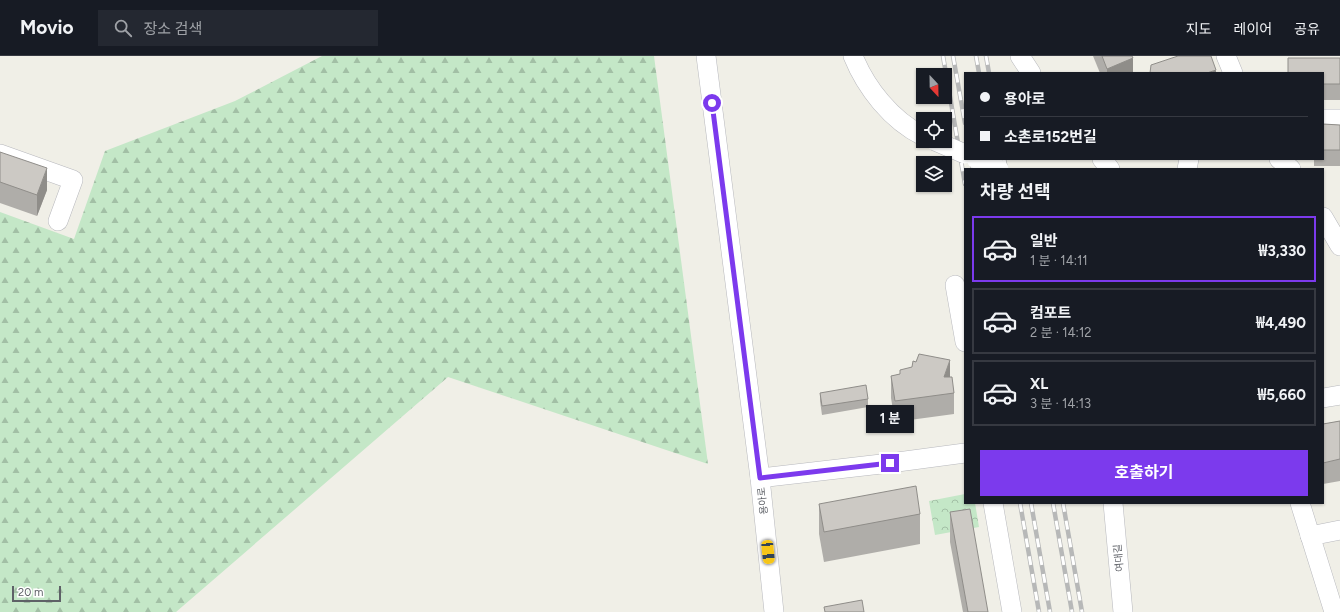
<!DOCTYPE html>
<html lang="ko">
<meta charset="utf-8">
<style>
:root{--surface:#171b24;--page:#242831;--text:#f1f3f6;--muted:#9ea1a6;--line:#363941;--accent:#7c3aed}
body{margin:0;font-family:Figtree,"Noto Sans KR",sans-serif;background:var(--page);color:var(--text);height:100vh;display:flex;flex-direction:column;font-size:15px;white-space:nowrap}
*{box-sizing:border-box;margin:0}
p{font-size:13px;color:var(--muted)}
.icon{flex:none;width:22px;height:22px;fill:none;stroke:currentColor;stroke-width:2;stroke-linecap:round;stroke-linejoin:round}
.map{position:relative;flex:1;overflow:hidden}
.panel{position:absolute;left:964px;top:112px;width:360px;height:336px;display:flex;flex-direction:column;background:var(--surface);border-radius:0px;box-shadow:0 1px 3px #0004}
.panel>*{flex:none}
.guide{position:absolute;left:964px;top:16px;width:360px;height:88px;border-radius:0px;box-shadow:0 1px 3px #0004;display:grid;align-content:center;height:88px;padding:0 16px;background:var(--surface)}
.needle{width:26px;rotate:158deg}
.buttons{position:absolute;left:916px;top:12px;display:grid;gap:8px}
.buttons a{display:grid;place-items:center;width:36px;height:36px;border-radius:0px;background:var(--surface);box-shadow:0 1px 3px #0004;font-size:20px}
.scale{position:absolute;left:12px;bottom:10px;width:49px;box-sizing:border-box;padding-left:4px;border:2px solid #5e6167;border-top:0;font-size:11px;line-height:14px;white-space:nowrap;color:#5e6167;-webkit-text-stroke:3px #fff;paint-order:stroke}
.end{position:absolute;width:18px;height:18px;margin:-9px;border:5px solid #7c3aed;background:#fff;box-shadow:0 0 0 2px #fff}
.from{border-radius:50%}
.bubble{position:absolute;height:28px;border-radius:0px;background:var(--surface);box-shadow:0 1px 3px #0004;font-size:13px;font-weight:700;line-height:28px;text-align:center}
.car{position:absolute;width:12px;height:24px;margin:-12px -6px;border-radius:5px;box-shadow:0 0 3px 1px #0007;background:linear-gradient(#f5c518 24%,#345 0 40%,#f5c518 0 76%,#345 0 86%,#f5c518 0)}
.guide b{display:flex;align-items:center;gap:14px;height:38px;font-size:15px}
.guide b+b{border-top:1px solid var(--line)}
.guide i{width:10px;height:10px;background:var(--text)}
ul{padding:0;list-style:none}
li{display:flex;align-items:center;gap:12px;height:66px;margin:0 8px 6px;padding:0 8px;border:2px solid var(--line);border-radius:0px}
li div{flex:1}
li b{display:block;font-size:15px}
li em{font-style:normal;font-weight:700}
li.selected{border-color:var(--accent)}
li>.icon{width:36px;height:36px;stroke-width:1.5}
h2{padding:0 16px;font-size:18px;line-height:48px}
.action{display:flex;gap:8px;margin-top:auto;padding:8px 16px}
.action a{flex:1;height:46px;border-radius:0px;background:var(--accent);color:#fff;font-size:16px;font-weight:700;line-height:46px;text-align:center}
header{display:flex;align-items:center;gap:24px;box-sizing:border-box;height:56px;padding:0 20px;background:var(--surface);border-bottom:1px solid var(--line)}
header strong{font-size:19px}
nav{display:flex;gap:22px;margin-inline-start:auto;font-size:14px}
.search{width:280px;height:36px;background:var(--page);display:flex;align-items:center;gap:10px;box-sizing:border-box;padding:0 14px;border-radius:0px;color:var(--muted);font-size:15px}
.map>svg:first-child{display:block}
</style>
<header>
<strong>Movio</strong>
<div class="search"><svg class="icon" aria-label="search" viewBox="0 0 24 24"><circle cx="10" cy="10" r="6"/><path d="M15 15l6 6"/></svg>장소 검색</div>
<nav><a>지도</a><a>레이어</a><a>공유</a></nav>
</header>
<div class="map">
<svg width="1340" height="556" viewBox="0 0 1340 556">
<defs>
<pattern id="forest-firs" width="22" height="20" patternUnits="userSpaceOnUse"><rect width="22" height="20" fill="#c4e7c7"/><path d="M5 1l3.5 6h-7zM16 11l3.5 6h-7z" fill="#a2bfa5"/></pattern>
<pattern id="park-crowns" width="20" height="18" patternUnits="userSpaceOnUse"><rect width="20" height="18" fill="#c4e7c7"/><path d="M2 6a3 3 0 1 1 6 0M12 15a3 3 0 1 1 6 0" fill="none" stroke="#a2bfa5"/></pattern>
</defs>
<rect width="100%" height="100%" fill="#f0efe7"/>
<polygon fill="url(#forest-firs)" points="322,0 654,0 708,408 448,321 176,556 0,556 0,156 74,183 105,95 235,45"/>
<polygon fill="url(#park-crowns)" points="965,438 965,447 975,447 979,471 935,479 929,445"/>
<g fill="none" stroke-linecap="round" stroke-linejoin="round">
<g stroke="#b7b8bd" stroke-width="20">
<g id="minor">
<polyline points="706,0 760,422 774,556"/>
<path d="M853,0C866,32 891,64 923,80"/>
<polyline points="1020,0 1031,17"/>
<polyline points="1226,0 1233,17"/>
<polyline points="1323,63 1340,63"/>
<polyline points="0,98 73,124 58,165"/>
<polyline points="1102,103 1110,113"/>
<polyline points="1279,103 1291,113"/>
<polyline points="1187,113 1189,103"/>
<polyline points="1323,161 1340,190"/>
<polyline points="955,229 965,286"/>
<polyline points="1323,342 1340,339"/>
<polyline points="760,422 890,407 965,397"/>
<polyline points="993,447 1012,556"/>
<polyline points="1113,447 1123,556"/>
<polyline points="1300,447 1334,556"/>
<polyline points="1310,480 1340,474"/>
</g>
</g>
<use href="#minor" stroke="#fff" stroke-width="19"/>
<g stroke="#b7b8b8" stroke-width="4.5">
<g id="rail">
<polyline points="943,0 965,128"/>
<polyline points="953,0 965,67"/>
<polyline points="976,0 979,17"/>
<polyline points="986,0 989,17"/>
<polyline points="971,103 973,113"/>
<polyline points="994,103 996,113"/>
<polyline points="1004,103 1006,113"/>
<polyline points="1020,447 1039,556"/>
<polyline points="1031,447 1050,556"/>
<polyline points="1053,447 1072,556"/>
<polyline points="1063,447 1082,556"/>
</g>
</g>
<use href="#rail" stroke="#fff" stroke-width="3" stroke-dasharray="9" stroke-linecap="butt"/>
<g stroke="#b7b8bd" stroke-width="20" stroke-linecap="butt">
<g id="minor-bridge">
<polyline points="935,85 965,98"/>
<polyline points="976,103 999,113"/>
</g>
</g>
<use href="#minor-bridge" stroke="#fff" stroke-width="19"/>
</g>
<g fill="#afada9">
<polygon points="1093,0 1132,0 1133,17 1100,17"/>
<polygon points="1340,2 1340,44 1323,44 1323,17"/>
<polygon points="1323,68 1340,69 1340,110 1314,110 1314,103 1323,103"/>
<polygon points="0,96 47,134 37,160 0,147"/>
<polygon points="900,314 950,321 954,337 954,358 895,366 891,342 891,320 900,318"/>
<polygon points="820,337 868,343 868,351 822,359 820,345"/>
<polygon points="1340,365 1340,425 1323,428 1323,368"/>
<polygon points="819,448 920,458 920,488 824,506 819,478"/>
<polygon points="950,456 988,556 963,556 950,486"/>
</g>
<g fill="#8f8d89">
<polygon points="1133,2 1133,17 1107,17 1107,13"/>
<polygon points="1216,14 1216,17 1207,17"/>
<polygon points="47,112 47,134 37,160 37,139"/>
<polygon points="950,304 950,326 944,321"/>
</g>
<g fill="#ccc9c4" stroke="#8f8d89">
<polygon points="1102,0 1132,0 1133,2 1107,13"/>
<polygon points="1178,0 1211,0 1216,14 1207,17 1150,17 1151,9"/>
<polygon points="1288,2 1340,2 1340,28 1323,28 1323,17 1288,17"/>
<polygon points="1323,68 1340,69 1340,94 1323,94"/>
<polygon points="0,96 47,112 37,139 0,126"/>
<polygon points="919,298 950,304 944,321 952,321 954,337 895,345 891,320 900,318 900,314 912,311 913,305 916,306"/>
<polygon points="866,329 868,343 822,350 820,337"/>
<polygon points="1340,365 1340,403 1323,407 1323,368"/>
<polygon points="916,430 920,458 824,476 819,448"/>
<polygon points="970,453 988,556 968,556 950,456"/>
<polygon points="862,544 864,556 825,556 824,551"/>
</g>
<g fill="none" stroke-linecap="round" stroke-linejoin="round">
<polyline stroke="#7c3aed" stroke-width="5" points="712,47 760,422 890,407"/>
</g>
<g text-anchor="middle" stroke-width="4" stroke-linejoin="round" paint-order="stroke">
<g font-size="10" fill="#5e6167" stroke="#fff">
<text transform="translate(762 445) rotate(-96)" y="4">용아로</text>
<text transform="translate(1118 502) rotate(-95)" y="4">여대길</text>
</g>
</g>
</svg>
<div class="buttons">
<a><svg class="needle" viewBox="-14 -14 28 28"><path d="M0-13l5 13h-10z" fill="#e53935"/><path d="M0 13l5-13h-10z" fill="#9ea1a6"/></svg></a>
<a><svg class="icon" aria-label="locate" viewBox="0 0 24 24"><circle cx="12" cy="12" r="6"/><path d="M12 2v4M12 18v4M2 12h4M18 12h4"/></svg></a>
<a><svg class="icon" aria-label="layers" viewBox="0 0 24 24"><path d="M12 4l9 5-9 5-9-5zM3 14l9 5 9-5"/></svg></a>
</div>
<div class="scale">20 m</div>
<i class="end from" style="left:712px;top:47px"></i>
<i class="end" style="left:890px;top:407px"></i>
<div class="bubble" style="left:866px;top:349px;width:48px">1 분</div>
<i class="car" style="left:768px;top:496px;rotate:174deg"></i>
<div class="guide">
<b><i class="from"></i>용아로</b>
<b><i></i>소촌로152번길</b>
</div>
<section class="panel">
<h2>차량 선택</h2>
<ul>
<li class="selected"><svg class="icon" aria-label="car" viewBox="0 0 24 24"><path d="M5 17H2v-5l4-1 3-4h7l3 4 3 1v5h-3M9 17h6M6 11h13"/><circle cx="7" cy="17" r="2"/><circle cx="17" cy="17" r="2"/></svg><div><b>일반</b><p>1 분 · 14:11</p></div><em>₩3,330</em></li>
<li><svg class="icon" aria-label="car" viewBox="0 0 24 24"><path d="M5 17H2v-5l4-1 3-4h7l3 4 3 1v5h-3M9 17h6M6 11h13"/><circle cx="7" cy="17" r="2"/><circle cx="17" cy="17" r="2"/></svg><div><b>컴포트</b><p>2 분 · 14:12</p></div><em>₩4,490</em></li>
<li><svg class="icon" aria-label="car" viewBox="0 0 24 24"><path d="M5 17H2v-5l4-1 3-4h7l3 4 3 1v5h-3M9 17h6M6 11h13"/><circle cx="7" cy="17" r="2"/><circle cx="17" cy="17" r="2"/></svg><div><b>XL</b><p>3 분 · 14:13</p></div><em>₩5,660</em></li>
</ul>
<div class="action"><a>호출하기</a></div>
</section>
</div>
